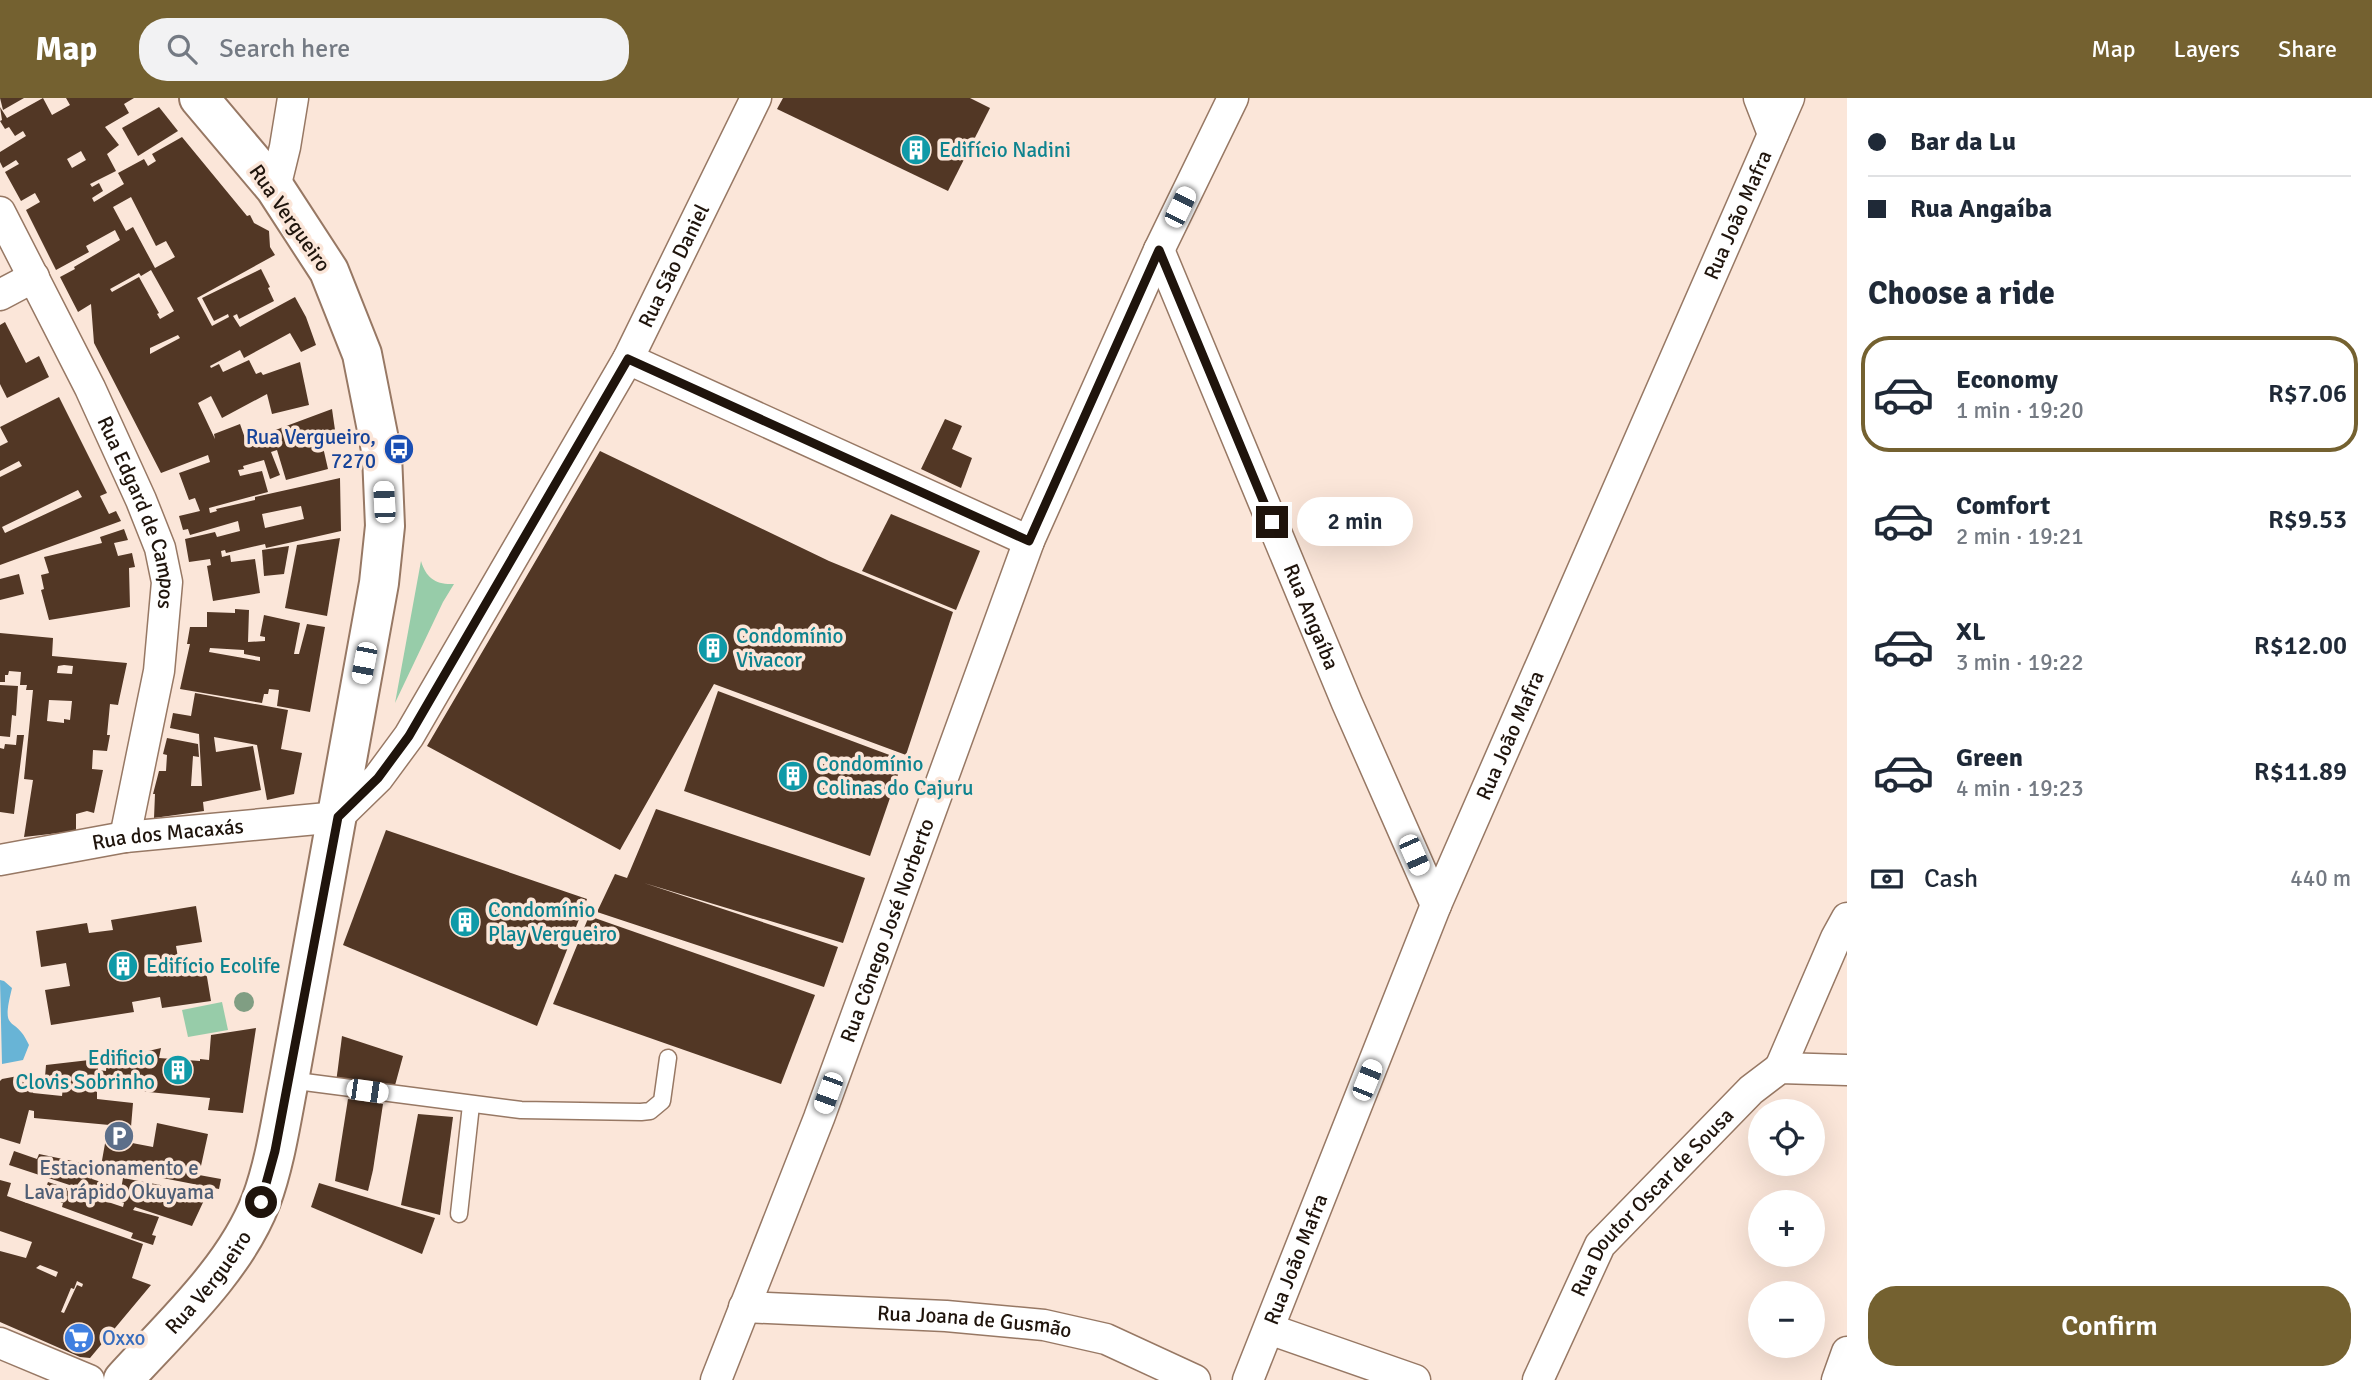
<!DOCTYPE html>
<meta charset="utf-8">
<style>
:root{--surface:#fff;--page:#f2f2f3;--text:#1f2937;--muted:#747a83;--line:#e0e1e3;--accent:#746130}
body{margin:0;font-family:Signika,sans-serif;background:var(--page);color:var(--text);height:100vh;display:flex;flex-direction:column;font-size:26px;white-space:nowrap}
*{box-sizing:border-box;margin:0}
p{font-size:23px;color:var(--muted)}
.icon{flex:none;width:38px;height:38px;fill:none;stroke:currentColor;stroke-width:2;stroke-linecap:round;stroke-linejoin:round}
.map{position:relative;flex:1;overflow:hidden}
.sheet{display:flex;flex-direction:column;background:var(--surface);width:525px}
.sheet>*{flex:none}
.top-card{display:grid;align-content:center;height:154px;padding:0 21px;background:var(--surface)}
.buttons{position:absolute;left:1748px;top:1001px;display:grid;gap:14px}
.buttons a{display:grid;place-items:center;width:77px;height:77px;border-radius:50%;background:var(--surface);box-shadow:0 7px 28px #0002;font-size:35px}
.end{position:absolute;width:32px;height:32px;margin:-16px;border:9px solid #1f140c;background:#fff;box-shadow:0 0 0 4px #fff}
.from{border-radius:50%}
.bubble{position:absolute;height:49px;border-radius:24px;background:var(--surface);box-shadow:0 7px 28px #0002;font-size:23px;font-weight:600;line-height:49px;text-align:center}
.car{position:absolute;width:21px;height:42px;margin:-21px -10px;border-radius:9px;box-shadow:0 0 5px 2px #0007;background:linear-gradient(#fff 24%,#345 0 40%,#fff 0 76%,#345 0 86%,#fff 0)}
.top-card b{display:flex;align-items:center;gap:24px;height:66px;font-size:26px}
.top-card b+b{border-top:2px solid var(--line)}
.top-card i{width:18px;height:18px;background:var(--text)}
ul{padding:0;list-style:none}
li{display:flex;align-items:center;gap:21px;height:116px;margin:0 14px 10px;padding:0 7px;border:4px solid transparent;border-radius:28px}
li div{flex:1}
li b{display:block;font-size:26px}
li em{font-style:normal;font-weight:600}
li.on{border-color:var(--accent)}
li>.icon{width:63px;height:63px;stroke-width:1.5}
h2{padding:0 21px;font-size:32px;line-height:84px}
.pay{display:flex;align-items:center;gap:18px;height:77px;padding:0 21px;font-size:26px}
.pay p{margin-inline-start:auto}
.primary-button{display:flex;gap:14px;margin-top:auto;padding:14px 21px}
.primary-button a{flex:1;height:80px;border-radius:28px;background:var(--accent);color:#fff;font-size:28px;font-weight:600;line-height:80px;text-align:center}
header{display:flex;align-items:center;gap:42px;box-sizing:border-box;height:98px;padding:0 35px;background:var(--accent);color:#fff}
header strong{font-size:33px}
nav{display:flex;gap:38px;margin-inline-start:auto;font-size:24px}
.search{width:490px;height:63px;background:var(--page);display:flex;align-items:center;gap:18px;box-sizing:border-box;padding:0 24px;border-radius:28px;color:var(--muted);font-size:26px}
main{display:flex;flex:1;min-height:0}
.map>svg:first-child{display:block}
</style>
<header>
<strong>Map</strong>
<div class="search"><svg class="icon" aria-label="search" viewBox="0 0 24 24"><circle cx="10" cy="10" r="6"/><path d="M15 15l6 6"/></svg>Search here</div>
<nav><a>Map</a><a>Layers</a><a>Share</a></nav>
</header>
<main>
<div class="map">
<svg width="1847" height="1282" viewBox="0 0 1847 1282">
<rect width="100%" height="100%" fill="#fbe6d9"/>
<g fill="#97cca9">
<path d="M421,463C426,480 436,487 454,486L443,504L395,605Z"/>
<polygon points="222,904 228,932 188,939 182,912"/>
</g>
<path fill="#68b4d6" d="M0,882L4,883L12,890C0,938 15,915 29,947L23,962L2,966Z"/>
<g fill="#523725" fill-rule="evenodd">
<polygon points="0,0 24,0 3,12"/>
<path d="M43,0L52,17L70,7L66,0H134L124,6L129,15L105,29L119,47L107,56L116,73L90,86L92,89L99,85L103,93L92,100L94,104L124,86L118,75L144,61L148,68L156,63L152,56L182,39L247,118L250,117L254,125L269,133L270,149L275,157L197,200L212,228L229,219L228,216L214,223L202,200L261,171L270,189L268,190L274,203L239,221L237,216L233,218L240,229L295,199L306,219L316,247L301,254L290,235L244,260L240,252L210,268L211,270L219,266L223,274L249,262L256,276L261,274L263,277L300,264L309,307L272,316L267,296L222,320L211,298L198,305L215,341L214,336L240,326L246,343L332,311L335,332L320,336L328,371L286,382L277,352L271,354L280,377L270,381L264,362L243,368L244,371L238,372L240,378L262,373L268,394L209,410L210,415L217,413L216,411L255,402V399L340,380L341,433L266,450L265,446L226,455L225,452L221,453L222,459L230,457L231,464L255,461L260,495L213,503L207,468L211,467L210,461L189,464L185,441L215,434L217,439L240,433L238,423L190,437L188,431L183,432L179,418L200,413L195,400L189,402L179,375L210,364L208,357L161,375L94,245L91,206L78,214L60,179L75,171L74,169L120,142L115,132L86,148L89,154L56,172L26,112L40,104L35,95L21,103L5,74L19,66L16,62L3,70L0,64V54L26,38L23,33L15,38L9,29L5,31L0,23L2,22L0,9L7,20ZM81,53L86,62L72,70L67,61ZM131,99L156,148L166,143L175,159L155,170L133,129L126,133L113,109ZM151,172L174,213L160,221L157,216L159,215L139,179L112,194L110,191L139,175L141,178ZM178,237L180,240L150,256V250ZM301,408L304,421L265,430L262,416Z"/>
<polygon points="783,0 970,0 990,10 948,93 777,11"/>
<polygon points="159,9 178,33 138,58 122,30"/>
<polygon points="5,224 26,265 39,258 49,279 7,300 0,286 0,227"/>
<path d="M59,299L107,395L100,398L109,416L116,413L121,423L0,467V379L22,368L19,363L0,373V348L8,344L0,329ZM78,392L82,399L5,435L2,429Z"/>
<polygon points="945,321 962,328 952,351 972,360 961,390 921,371"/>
<polygon points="600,353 829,463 953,514 906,657 714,586 620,752 427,648"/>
<polygon points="891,416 980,453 956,512 862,473"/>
<polygon points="124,431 128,442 114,445 118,458 132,455 135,469 129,470 130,509 49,522 41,492 44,491 41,477 49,475 44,459 102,445 100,439"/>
<polygon points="340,440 327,518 285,510 297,447"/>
<polygon points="289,448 284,476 264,478 262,452"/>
<polygon points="19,476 24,496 0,502 0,481"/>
<path d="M235,511L249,512L248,544L265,543V539L260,538L264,517L300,525L294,556H299L307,526L325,529L310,614L277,608L279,592L269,591L268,596H264L262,605L180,591L190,546H187L190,529H207V514L235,515ZM210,550L244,552V556L260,559V563L209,554Z"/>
<path d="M0,535L53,540L52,558L127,565L118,607L110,606L107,637H110L107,653L93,652L92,671L103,672L94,715L87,713L76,716V733L24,739L33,682L24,681L33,592H26L27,587H20L21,574L9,573L8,577H5V584H0ZM64,567L73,568L72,576L57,575L58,568ZM49,602L72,603L70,622L64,621V625L47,623Z"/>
<polygon points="0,587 18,588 16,618 12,617 10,639 0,638"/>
<polygon points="718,593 903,662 870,758 684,693"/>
<polygon points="195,595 288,612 281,651 302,655 294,696 267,702 257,647 214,639 216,654 253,648 261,692 203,704 204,713 154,720 155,696 153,696 159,673 166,673 167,657 163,656 167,640 198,646 199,659 193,658 191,688 202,688 199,636 170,630 173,615 191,618"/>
<polygon points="17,637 24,637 14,716 0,714 0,650 4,651 5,646 16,647"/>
<polygon points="656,711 865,780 843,845 644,785 838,849 824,889 597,814 615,776 627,780"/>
<polygon points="386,732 587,801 537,928 343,847"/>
<polygon points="196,808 202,844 176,848 180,871 205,867 211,903 162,910 160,899 132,904 134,914 51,927 45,892 70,888 66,865 41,869 36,833 87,825 89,835 113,832 111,822"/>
<polygon points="589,818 815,897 781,986 553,906"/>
<path d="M256,930L243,1015L208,1012L210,1000L97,989V1001L133,1005L131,1029L34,1020V1013L29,1012L20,1046L0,1040V983L2,981L34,975V978L45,979L46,967L98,961V972L106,973L107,959L127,958L161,950L159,960L200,963V961L209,962L211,937ZM34,989H63L62,998L33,995Z"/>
<polygon points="342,938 403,958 394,991 336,985"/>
<polygon points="348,1001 383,1006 373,1072 368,1093 335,1083"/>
<polygon points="418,1016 453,1019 440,1117 401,1107"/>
<polygon points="157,1025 208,1036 199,1077 221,1081 219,1091 101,1068 106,1040 153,1049"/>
<polygon points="14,1053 37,1061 39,1056 82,1065 79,1071 93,1076 92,1081 116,1089 112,1101 9,1067"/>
<polygon points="123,1080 171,1089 206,1098 192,1128 135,1109 133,1112 159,1119 152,1137 156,1138 153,1147 131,1140 133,1135 62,1109 63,1105 43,1097 48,1084 123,1109 124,1105 119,1103"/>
<path d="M0,1082L11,1085L7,1098L143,1146L132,1180L151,1187L90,1260L80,1259L0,1224V1153L26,1160L32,1144L0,1133ZM40,1167L58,1174L56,1179L36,1170ZM77,1183L83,1186L82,1189L77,1187L64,1215L61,1214L71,1190L74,1191Z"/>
<polygon points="319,1085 435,1120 422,1156 311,1109"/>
</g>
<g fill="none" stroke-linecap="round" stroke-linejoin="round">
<g stroke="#977864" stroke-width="19">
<g id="lane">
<polyline points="289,982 521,1012 641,1014 650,1013 662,1003 668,960"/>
<polyline points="459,1116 471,1007"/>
</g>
</g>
<g stroke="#977864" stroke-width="33">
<g id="street">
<polyline points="1759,0 1773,36"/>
<polyline points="275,90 285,49 293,0"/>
<path id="s1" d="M0,114L90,290L141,402L160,450L167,484L159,573L125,739"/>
<path id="s2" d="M1159,152L1347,605L1436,807"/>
<polyline points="0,197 34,179"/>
<polyline points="628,261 1029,443"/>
<path id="s3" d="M0,762L125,739L338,719L378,680L409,638L628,261L756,0"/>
<polyline points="1780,970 1836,840 1847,820"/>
<path id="s4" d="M744,1209L946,1218L1044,1227L1106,1241L1195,1282"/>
<polyline points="1269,1231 1415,1282"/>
<polyline points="0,1245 89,1282"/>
<path id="s5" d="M716,1282L819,1020L1029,443L1159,152L1233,0"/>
<path id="s6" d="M1248,1282L1436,807L1789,0"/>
<path id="s7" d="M1538,1282L1600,1147L1751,992L1780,970L1847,972"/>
<polyline points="1837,1282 1847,1254"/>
</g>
</g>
<g stroke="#977864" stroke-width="42">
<g id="secondary">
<path id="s8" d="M123,1282C171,1229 235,1171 261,1103C275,1065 281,1023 289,982L379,485L385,428L382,357L362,256L329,173L275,90L199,0"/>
</g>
</g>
<use href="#lane" stroke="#fff" stroke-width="16"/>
<use href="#street" stroke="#fff" stroke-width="30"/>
<use href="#secondary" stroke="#fff" stroke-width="38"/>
</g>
<circle fill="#809e83" cx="244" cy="904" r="10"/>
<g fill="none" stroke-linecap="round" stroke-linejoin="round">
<polyline stroke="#1f140c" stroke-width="9" points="261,1104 275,1053 338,719 378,680 409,638 628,261 1029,443 1159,152 1272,424"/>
</g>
<defs>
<g id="building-disc" transform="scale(1.575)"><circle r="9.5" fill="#0f9aa8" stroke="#fbe6d9"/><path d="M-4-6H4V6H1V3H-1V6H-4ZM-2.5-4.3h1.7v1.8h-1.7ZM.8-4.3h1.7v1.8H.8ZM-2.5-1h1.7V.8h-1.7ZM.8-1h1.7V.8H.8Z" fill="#fff"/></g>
<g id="bus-disc" transform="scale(1.575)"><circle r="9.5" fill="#1a4fb4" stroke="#fbe6d9"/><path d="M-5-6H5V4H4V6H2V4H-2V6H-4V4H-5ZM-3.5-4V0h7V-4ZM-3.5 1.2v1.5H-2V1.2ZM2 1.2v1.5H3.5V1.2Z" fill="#fff"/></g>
<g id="parking-disc" transform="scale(1.575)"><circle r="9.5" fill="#5c6f8a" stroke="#fbe6d9"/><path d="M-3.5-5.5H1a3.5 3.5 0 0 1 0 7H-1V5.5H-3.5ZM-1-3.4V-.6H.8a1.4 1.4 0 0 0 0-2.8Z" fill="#fff"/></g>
<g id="supermarket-disc" transform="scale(1.575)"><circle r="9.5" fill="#3f7fe0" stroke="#fbe6d9"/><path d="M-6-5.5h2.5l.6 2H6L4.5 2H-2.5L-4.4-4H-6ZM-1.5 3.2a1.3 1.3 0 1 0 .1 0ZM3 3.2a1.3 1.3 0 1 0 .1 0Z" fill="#fff"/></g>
</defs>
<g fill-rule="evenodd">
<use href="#building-disc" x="916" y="52"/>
<use href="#bus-disc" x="399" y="351"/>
<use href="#building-disc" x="713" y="550"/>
<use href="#building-disc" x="793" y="678"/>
<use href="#building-disc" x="465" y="824"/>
<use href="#building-disc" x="123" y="868"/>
<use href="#building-disc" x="178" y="972"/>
<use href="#parking-disc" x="119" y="1038"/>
<use href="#supermarket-disc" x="79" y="1240"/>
</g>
<g text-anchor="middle" stroke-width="7" stroke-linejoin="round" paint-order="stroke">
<g font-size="21" fill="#0d838f" stroke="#fbe6d9" text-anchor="start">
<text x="939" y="59">Edifício Nadini</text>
<text x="736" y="545">Condomínio<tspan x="736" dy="24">Vivacor</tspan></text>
<text x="816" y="673">Condomínio<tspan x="816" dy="24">Colinas do Cajuru</tspan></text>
<text x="488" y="819">Condomínio<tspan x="488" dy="24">Play Vergueiro</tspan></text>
<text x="146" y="875">Edifício Ecolife</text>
<text x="155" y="967" text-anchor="end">Edificio<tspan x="155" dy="24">Clovis Sobrinho</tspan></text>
</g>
<g font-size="21" fill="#1f140c" stroke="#fbe6d9">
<text dy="7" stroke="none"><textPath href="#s6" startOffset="1264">Rua João Mafra</textPath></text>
<text transform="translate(290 120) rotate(55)" y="7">Rua Vergueiro</text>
<text dy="7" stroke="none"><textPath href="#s3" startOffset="989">Rua São Daniel</textPath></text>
<text dy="7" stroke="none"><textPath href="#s1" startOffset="332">Rua Edgard de Campos</textPath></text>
<text dy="7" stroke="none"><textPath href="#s2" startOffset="397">Rua Angaíba</textPath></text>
<text dy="7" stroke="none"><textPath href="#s6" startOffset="696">Rua João Mafra</textPath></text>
<text dy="7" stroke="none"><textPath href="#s3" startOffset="170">Rua dos Macaxás</textPath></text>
<text dy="7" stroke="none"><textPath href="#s5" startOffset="481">Rua Cônego José Norberto</textPath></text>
<text dy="7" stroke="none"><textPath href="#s7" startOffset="214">Rua Doutor Oscar de Sousa</textPath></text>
<text dy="7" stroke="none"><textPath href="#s6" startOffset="130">Rua João Mafra</textPath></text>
<text dy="7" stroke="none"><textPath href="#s8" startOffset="130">Rua Vergueiro</textPath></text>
<text dy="7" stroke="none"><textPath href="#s4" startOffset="231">Rua Joana de Gusmão</textPath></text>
</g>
<g font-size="21" fill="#164399" stroke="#fbe6d9" text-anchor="end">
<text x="376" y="346">Rua Vergueiro,<tspan x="376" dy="24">7270</tspan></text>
</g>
<g font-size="21" fill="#4e5e75" stroke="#fbe6d9">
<text x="119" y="1077">Estacionamento e<tspan x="119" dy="24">Lava rápido Okuyama</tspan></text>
</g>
<g font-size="21" fill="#366cbe" stroke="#fbe6d9" text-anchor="start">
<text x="102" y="1247">Oxxo</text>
</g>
</g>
</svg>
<div class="buttons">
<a><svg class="icon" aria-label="locate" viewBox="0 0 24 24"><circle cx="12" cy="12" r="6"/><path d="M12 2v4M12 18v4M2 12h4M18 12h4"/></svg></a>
<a>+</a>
<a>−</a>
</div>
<i class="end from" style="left:261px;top:1104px"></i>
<i class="end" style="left:1272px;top:424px"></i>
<div class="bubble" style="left:1297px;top:399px;width:116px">2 min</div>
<i class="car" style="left:1180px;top:109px;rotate:26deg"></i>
<i class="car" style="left:384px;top:404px;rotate:357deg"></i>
<i class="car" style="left:364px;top:565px;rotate:191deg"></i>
<i class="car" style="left:1414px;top:757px;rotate:156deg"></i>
<i class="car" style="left:1367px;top:982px;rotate:22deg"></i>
<i class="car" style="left:367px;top:993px;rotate:98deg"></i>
<i class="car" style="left:828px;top:995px;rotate:200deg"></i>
</div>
<section class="sheet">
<div class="top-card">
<b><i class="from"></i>Bar da Lu</b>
<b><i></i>Rua Angaíba</b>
</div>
<h2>Choose a ride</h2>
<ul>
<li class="on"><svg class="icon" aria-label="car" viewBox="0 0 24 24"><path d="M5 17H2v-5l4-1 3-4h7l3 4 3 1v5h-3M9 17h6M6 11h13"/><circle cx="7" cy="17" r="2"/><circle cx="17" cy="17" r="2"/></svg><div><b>Economy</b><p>1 min · 19:20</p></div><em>R$7.06</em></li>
<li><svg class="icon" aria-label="car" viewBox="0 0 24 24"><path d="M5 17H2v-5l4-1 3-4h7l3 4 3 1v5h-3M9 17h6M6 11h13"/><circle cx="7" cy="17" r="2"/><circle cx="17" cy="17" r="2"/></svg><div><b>Comfort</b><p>2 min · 19:21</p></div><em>R$9.53</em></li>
<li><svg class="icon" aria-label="car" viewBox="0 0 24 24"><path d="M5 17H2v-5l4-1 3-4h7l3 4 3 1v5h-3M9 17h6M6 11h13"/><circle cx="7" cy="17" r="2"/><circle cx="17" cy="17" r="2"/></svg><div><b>XL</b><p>3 min · 19:22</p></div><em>R$12.00</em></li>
<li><svg class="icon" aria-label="car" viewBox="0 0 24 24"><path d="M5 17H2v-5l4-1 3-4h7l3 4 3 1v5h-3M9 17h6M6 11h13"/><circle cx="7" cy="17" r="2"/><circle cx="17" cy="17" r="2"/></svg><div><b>Green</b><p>4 min · 19:23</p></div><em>R$11.89</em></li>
</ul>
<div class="pay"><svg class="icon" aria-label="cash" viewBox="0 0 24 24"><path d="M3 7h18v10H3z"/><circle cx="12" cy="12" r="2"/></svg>Cash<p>440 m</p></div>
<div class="primary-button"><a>Confirm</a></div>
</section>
</main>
